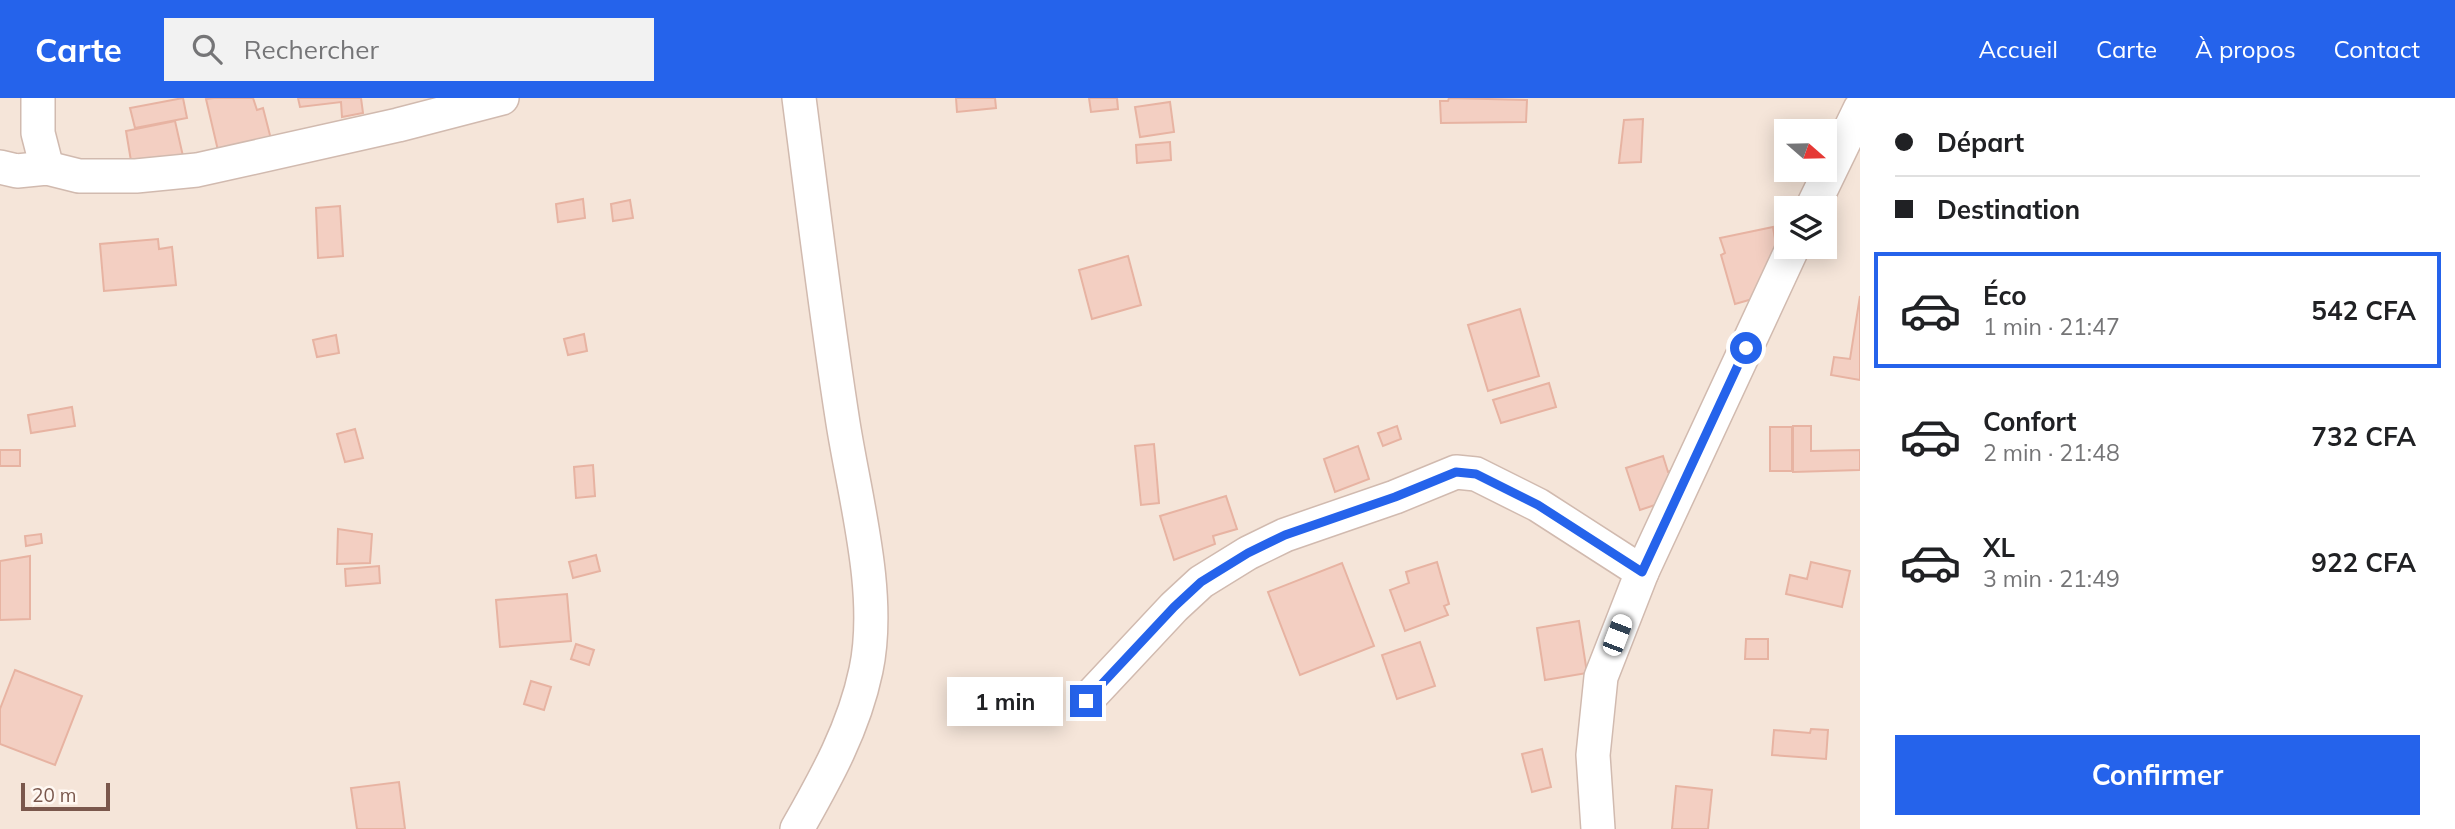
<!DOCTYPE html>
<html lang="fr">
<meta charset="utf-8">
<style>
:root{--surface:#fff;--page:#f2f2f2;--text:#202124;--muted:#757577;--line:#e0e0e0;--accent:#2563eb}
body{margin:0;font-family:Mulish,sans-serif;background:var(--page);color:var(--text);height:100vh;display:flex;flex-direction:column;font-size:26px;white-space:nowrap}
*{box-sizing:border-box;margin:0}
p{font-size:23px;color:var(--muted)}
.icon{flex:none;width:38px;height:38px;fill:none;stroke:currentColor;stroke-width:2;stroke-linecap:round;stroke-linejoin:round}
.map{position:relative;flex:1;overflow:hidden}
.details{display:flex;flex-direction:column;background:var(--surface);width:595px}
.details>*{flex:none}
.banner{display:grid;align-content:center;height:154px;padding:0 35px;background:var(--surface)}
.needle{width:46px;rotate:110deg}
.controls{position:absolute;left:1774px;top:21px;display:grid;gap:14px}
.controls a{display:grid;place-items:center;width:63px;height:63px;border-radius:0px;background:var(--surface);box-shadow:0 4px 18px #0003;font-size:35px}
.scale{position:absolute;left:21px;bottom:18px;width:89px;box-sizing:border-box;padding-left:7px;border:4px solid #7a574c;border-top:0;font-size:19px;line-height:24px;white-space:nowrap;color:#7a574c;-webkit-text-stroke:5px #fff8f2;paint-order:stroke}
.end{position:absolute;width:32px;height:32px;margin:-16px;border:9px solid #2563eb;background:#fff;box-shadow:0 0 0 4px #fff}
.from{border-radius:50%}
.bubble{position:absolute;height:49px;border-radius:0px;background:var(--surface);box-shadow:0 4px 18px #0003;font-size:23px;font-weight:700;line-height:49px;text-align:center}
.car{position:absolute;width:21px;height:42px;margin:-21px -10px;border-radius:9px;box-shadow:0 0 5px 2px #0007;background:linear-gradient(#fff 24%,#345 0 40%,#fff 0 76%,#345 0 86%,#fff 0)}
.banner b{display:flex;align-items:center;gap:24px;height:66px;font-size:26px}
.banner b+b{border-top:2px solid var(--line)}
.banner i{width:18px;height:18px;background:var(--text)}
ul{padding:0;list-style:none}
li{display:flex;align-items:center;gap:21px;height:116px;margin:0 14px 10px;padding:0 21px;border:4px solid transparent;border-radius:0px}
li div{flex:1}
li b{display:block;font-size:26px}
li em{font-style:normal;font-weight:700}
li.active{border-color:var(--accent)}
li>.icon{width:63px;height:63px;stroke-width:1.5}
.button{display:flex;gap:14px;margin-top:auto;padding:14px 35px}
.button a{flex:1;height:80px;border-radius:0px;background:var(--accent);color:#fff;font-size:28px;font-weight:700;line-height:80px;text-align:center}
header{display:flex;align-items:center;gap:42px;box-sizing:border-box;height:98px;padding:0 35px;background:var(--accent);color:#fff}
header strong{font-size:33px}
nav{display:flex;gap:38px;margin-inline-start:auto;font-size:24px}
.search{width:490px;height:63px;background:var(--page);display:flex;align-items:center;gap:18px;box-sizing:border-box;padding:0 24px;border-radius:0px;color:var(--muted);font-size:26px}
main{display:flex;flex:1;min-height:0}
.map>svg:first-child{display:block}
</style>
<header>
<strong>Carte</strong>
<div class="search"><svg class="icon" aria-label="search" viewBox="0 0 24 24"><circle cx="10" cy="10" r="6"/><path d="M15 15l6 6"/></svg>Rechercher</div>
<nav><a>Accueil</a><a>Carte</a><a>À propos</a><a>Contact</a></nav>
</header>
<main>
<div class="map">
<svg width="1860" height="731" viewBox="0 0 1860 731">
<rect width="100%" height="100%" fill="#fdf4eb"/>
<path fill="#f5e5d9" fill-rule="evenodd" d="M0,0H1860V731H0ZM1787,33H1825V72H1787ZM1787,110H1825V149H1787Z"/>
<g fill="#f3cfc2" stroke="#e7b3a2" stroke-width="2">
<polygon points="183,0 187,20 135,30 130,10"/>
<polygon points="214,0 253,0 257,12 263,10 272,45 220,61 206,1"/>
<polygon points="298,0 361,0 363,15 342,19 341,4 300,9"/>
<polygon points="956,0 995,0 996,10 957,14"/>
<polygon points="1089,0 1117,0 1118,11 1091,14"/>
<polygon points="1449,0 1527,2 1526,24 1441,25 1440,3 1448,3"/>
<polygon points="1170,4 1174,34 1140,39 1135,9"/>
<polygon points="1643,21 1641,64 1619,65 1624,22"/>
<polygon points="175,23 185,67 134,81 126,33"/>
<polygon points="1170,44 1171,62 1137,65 1136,47"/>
<polygon points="583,101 585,120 558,124 556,106"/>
<polygon points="630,102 633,120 613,123 611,106"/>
<polygon points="340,108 343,158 318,160 316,110"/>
<polygon points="1773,129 1776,147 1791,190 1735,206 1721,157 1725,155 1720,140"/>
<polygon points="158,141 159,151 172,149 176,187 104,193 100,146"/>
<polygon points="1128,158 1141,207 1092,221 1079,172"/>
<polygon points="1860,198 1860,282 1831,277 1834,259 1850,261"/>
<polygon points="1520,211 1539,278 1488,293 1468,227"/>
<polygon points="584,236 587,253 568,257 564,241"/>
<polygon points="336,237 339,255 317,259 313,242"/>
<polygon points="1549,285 1556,309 1501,325 1493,302"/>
<polygon points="72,309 75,328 31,335 28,317"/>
<polygon points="1397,328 1401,341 1383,348 1378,335"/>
<polygon points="1793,328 1811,328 1811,353 1860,352 1860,372 1793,374"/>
<rect x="1770" y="329" width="22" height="44"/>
<polygon points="355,331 363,360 345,364 337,336"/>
<polygon points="1154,346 1159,405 1141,407 1135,348"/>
<polygon points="1358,348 1369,381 1335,394 1324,361"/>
<rect x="0" y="352" width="20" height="16"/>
<polygon points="1663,358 1668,374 1675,371 1682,398 1640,412 1626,370"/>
<polygon points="593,367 595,398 576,400 574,369"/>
<polygon points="1226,398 1237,431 1213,438 1215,446 1174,462 1160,418"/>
<polygon points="338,431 372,436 370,465 337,466"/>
<polygon points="41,436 42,445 26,448 25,438"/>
<polygon points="596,457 600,473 573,480 569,464"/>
<polygon points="30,458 30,521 0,522 0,463"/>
<polygon points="1437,464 1449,506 1444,508 1448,517 1405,533 1390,492 1409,485 1406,474"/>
<polygon points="1811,464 1850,473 1842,509 1786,496 1790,477 1807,481"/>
<polygon points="1342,465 1374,548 1300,577 1268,494"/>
<polygon points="379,468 380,485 346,488 345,471"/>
<polygon points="567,496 571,543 500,549 496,502"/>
<polygon points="1579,523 1587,575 1545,582 1537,530"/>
<polygon points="1746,541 1768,541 1768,561 1745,561"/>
<polygon points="1420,544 1435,588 1397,601 1382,557"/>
<polygon points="576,546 594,552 589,567 571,561"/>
<polygon points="15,572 82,598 55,667 0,646 0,611"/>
<polygon points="531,583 551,589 544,612 524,606"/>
<polygon points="1811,631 1828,632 1826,661 1772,657 1774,632 1810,635"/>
<polygon points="1542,651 1551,689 1532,694 1522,656"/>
<polygon points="399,684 405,731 357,731 351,690"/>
<polygon points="1676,688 1712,692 1708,731 1672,731"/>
</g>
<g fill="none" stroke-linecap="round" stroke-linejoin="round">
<g stroke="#d1baaf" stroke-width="36">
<g id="minor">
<polyline points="38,0 38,35 47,70"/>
<polyline points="0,69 17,73 47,70 79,78 136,78 197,72 398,27 502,0"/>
<polyline points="1812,110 1860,11"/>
<polyline points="1086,603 1174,509 1201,484 1248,455 1285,437 1395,399 1456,374 1476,376 1538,407 1642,474"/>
<path d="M797,731C826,680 854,630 866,572C882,496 855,401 843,325C826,217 813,108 799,0"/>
<polyline points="1598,731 1593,657 1601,579 1642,474 1793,149"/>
</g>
</g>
<use href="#minor" stroke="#fff" stroke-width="33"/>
</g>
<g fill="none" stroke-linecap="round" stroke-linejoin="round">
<polyline stroke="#2563eb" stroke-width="9" points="1086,603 1174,509 1201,484 1248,455 1285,437 1395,399 1456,374 1476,376 1538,407 1642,474 1746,250"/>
</g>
</svg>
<div class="controls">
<a><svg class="needle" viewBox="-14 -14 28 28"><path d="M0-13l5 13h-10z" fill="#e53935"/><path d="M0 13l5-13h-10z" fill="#757577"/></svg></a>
<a><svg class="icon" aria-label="layers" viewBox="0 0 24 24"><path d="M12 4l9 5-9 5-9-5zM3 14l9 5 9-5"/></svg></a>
</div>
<div class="scale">20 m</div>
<i class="end from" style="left:1746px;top:250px"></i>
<i class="end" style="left:1086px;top:603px"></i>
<div class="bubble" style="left:947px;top:579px;width:116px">1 min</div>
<i class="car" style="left:1617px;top:537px;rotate:21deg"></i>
</div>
<section class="details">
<div class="banner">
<b><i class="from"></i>Départ</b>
<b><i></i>Destination</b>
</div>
<ul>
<li class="active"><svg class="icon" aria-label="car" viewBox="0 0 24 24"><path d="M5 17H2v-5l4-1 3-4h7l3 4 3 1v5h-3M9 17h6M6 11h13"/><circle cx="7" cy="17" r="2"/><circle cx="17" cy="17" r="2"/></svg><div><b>Éco</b><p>1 min · 21:47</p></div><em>542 CFA</em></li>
<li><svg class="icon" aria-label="car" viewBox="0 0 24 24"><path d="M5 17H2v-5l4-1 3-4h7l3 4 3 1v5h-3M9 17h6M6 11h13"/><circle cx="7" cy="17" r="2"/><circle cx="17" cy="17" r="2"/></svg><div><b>Confort</b><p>2 min · 21:48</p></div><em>732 CFA</em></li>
<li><svg class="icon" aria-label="car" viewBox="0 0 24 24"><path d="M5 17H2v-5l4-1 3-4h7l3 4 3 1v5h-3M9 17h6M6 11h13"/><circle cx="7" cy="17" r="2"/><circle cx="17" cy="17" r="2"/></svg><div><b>XL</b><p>3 min · 21:49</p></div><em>922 CFA</em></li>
</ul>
<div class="button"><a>Confirmer</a></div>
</section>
</main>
